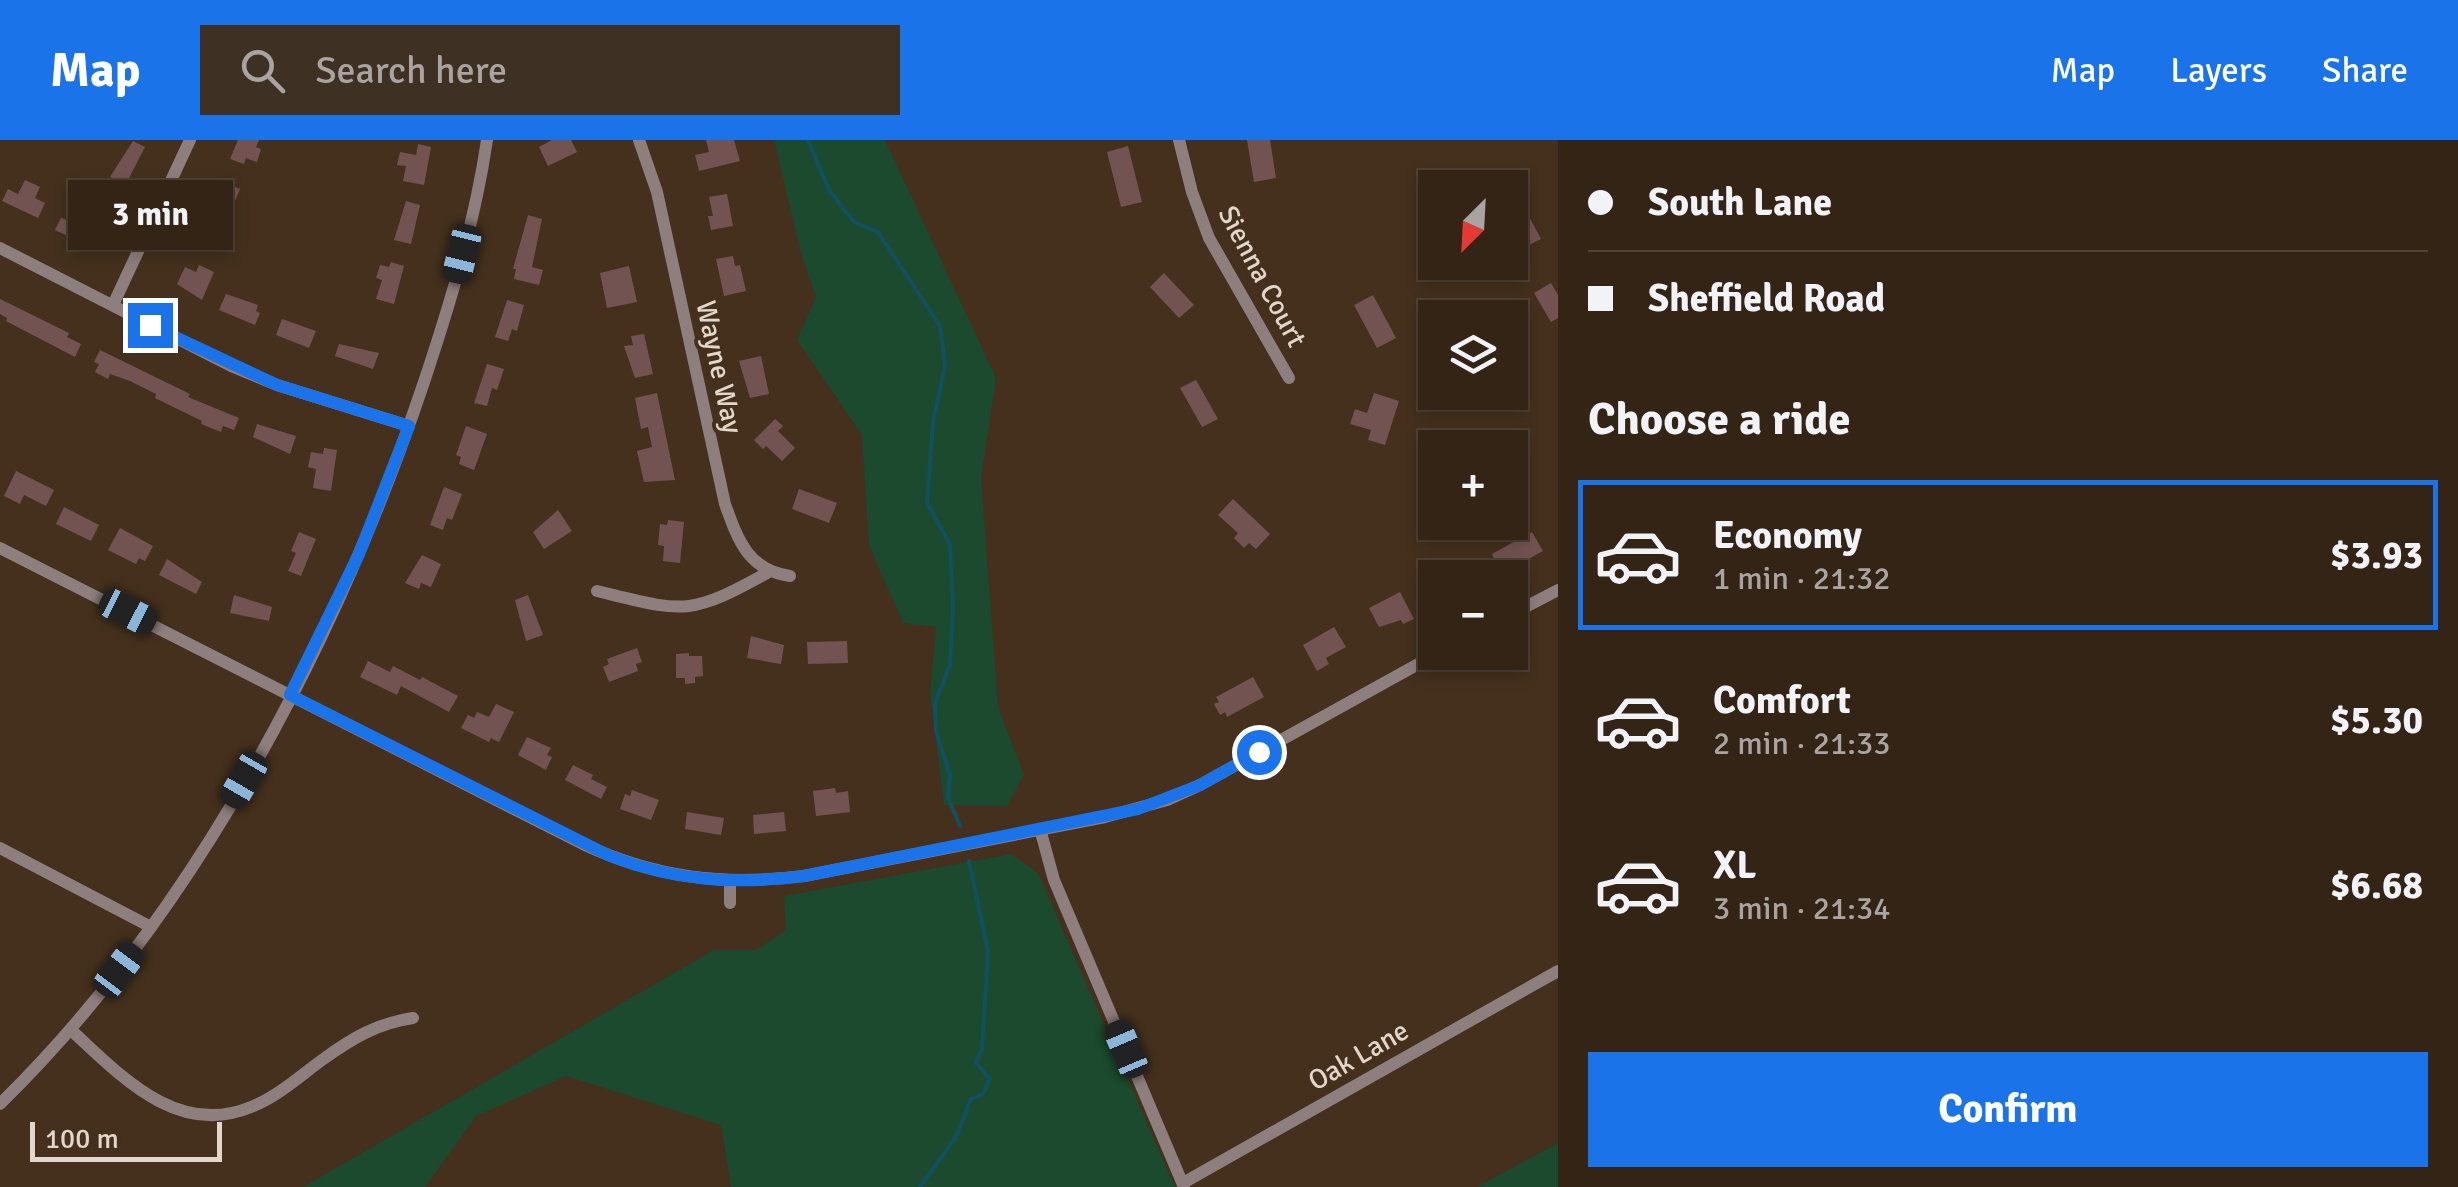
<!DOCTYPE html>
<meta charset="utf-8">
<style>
:root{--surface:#332416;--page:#3e3023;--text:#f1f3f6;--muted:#a9a4a1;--line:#4e4135;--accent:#1a73e8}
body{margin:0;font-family:Signika,sans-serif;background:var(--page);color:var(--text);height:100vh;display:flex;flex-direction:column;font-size:38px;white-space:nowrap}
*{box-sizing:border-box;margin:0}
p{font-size:32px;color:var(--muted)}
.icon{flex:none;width:55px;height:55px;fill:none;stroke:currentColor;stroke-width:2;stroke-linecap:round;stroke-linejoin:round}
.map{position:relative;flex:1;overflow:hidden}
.panel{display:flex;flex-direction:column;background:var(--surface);width:900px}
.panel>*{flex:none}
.hud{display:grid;align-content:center;height:220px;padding:0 30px;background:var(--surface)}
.needle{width:65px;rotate:204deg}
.buttons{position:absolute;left:1418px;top:30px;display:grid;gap:20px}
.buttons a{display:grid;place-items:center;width:110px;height:110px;border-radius:0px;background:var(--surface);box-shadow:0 5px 15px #0003,0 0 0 2px var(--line);font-size:50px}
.scale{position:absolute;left:30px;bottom:25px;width:192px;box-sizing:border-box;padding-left:10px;border:5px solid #e3d6ca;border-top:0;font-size:28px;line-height:35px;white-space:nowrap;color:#e3d6ca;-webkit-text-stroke:8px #44301d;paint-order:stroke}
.end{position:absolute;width:45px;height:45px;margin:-22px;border:12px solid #1a73e8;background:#fff;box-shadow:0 0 0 5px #fff}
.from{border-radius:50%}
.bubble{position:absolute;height:70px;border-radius:0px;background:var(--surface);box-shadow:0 5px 15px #0003,0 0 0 2px var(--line);font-size:32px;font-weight:700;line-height:70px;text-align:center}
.car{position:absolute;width:30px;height:60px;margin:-30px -15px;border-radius:12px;box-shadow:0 0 8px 2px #0007;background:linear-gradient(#222 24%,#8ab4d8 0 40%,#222 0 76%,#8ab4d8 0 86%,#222 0)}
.hud b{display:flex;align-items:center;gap:35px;height:95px;font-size:38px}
.hud b+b{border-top:2px solid var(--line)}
.hud i{width:25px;height:25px;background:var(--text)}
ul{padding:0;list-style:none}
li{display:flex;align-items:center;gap:30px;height:150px;margin:0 20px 15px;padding:0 10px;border:5px solid transparent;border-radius:0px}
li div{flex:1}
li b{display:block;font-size:38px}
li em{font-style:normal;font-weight:700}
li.active{border-color:var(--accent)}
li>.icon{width:90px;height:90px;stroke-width:1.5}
h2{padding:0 30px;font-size:45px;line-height:120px}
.primary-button{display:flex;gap:20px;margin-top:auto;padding:20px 30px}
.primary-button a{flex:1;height:115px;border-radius:0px;background:var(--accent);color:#fff;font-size:40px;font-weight:700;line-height:115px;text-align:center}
header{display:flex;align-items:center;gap:60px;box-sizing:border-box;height:140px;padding:0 50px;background:var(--accent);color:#fff}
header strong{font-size:48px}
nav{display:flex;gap:55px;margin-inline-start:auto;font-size:35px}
.search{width:700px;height:90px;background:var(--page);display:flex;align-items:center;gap:25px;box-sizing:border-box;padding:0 35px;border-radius:0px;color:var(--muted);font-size:38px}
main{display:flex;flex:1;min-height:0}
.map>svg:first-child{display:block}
</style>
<header>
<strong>Map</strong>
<div class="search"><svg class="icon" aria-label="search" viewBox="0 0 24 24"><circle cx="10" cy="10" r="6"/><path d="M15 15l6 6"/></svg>Search here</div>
<nav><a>Map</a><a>Layers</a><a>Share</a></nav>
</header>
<main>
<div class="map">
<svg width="1558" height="1047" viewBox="0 0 1558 1047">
<rect width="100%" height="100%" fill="#44301d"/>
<g fill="#1b4a2e">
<polygon points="774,0 885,0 996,238 981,338 998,567 1024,635 1007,666 944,665 930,554 936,487 903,483 869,405 862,295 797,200 816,157 802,116"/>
<polygon points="1011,714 1038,733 1175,1047 731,1047 721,985 566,936 476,976 425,1047 303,1047 714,810 756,810 786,790 784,756"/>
<polygon points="1558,1003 1558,1047 1477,1047"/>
</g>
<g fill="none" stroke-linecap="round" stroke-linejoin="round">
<g stroke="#115060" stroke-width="4">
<polyline points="808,0 829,50 854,82 878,92 940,186 945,226 933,282 927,363 950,404 953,466 950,525 935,563 936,591 950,635 948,658 960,686"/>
<polyline points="920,1047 956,997 971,959 983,954 990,939 976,923 982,909 988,811 969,721"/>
</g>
</g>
<g fill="#735352">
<polygon points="238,0 259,0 256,7 261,9 257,22 246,18 244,24 230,19"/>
<polygon points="552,0 571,0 577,12 548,26 539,7"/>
<polygon points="706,0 734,0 740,21 699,31 695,15 709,12"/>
<polygon points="1247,0 1270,0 1276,38 1254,42"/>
<polygon points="133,1 145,7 126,44 110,37"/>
<polygon points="418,4 431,7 424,45 403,41 406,26 397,25 400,12 416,15"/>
<polygon points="1128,6 1142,62 1121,67 1107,12"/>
<polygon points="25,40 40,47 35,58 45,63 38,78 2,61 8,49 18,54"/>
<polygon points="1510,41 1541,99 1525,107 1516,90 1510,93"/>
<polygon points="223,42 240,49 232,68 226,65 218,84 205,78"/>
<polygon points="727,54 733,86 711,90 708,76 713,76 709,57"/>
<polygon points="406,61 420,65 411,104 394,100"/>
<polygon points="528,75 542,79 532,127 543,130 539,145 514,139 516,129 513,129"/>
<polygon points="61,78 101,91 93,108 55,90"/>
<polygon points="733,116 735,126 740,125 746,151 724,156 716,119"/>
<polygon points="391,122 404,126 394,164 376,159 382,140 376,138 380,125 389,127"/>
<polygon points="199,125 214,132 202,160 177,144 185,127 196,132"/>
<polygon points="629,126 637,162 607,168 600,133"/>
<polygon points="1164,133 1194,165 1179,178 1150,147"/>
<polygon points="1551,143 1558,155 1558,178 1551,182 1534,153"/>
<polygon points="226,154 258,165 256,171 260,173 255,185 219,170"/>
<polygon points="1373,155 1396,198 1377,208 1354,165"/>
<polygon points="0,159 69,193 67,197 81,204 75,217 6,181 7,178 0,174"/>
<polygon points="507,160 524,165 517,191 512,189 508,201 495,197"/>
<polygon points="282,179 316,191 309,208 276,195"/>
<polygon points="644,194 653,234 635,238 624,206 633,205 631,196"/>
<polygon points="339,204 379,213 373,229 335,216"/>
<polygon points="100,210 190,254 188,257 239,278 234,290 223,286 221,292 201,284 202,281 155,258 156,254 130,241 110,234 108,239 95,232 99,224 94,222"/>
<polygon points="761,216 769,254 750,258 739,221"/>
<polygon points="487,224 504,229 497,250 492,248 487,266 474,263"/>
<polygon points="1196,240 1218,279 1202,287 1180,248"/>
<polygon points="657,253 675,340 644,342 637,311 652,307 648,287 641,289 635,258"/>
<polygon points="1374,253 1399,261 1385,305 1368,300 1371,290 1350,284 1355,269 1367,273"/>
<polygon points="775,279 783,286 778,291 795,308 782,321 766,306 763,309 754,300"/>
<polygon points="257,284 296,296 290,314 253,297"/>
<polygon points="466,286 487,294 474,330 459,324 461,317 456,315"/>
<polygon points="324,308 337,310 331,351 313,348 316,329 308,327 311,312 323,314"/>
<polygon points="16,331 54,350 46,366 24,355 20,364 4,356"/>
<polygon points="444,347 462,354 452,380 447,378 443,390 430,385"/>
<polygon points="799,349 837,363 829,383 792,369"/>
<polygon points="1233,359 1270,394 1256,409 1249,403 1244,408 1234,398 1238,393 1218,375"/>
<polygon points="64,367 99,385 91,401 56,384"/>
<polygon points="558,370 572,391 544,409 533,392"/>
<polygon points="668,380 684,382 680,423 663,421 664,406 658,405 660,384 667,385"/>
<polygon points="120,388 153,406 145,421 139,418 136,424 108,410"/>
<polygon points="299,392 316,399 301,436 288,431 296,413 291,411"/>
<polygon points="1532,392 1543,411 1502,433 1492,414"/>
<polygon points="422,415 441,424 431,447 421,443 419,449 405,443"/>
<polygon points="167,419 202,442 196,454 159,435"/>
<polygon points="1400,452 1414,479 1403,484 1401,480 1379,487 1369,468"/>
<polygon points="234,455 272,467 269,481 230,473"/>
<polygon points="528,455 543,495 526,501 515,460"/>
<polygon points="1334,487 1346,507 1326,518 1329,524 1317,531 1303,505"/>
<polygon points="751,496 784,505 781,524 747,518"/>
<polygon points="847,501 848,523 808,524 807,502"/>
<polygon points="637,508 642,522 636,524 638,531 609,542 603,527 609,524 607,519"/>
<polygon points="689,513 689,516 702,516 703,536 695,537 695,543 685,544 685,538 676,538 676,514"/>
<polygon points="368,521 390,532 393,526 420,540 422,537 458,556 449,572 401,546 397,555 360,537"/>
<polygon points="1253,537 1264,557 1227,577 1225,572 1220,575 1214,564 1219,562 1216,557"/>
<polygon points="496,564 514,572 499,602 491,598 489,602 461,588 468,575 474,578 477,572 489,577"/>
<polygon points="527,597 551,608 547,615 552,617 546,630 518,615"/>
<polygon points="573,625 593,635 591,639 607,647 601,659 565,640"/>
<polygon points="835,648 836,653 848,651 850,672 816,676 813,651"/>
<polygon points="632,650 659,660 651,680 620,669 625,654 630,656"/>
<polygon points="687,672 724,678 721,695 685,689"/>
<polygon points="784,672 786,691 754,694 753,675"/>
</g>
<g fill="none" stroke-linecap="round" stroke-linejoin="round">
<g stroke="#8e7e7d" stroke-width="12">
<path d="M639,0L657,52L725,364C738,400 748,430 790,436"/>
<polyline points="1179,0 1192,52 1209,98 1289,238"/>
<polyline points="0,108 231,226 277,245 409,286"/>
<polyline points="113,165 190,0"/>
<path d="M0,408L583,704C655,738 725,746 804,736L1105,677L1167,660L1200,645L1440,512"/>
<path d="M597,451C684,472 688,477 767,433"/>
<polyline points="1510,475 1558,450"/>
<polyline points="1040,689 1054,740 1184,1047"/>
<polyline points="0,708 151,787"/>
<polyline points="730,763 730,741"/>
<path d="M71,890C120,935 177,998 251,967C277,957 300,936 322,920C351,899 377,883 413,878"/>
<path d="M0,964C196,772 337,501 424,242C450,164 475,82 487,0"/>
<polyline points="1183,1043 1558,831"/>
</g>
</g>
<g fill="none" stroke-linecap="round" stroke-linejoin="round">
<path stroke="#1a73e8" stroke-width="12" d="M150,185L277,245L409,286L359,414L290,555L610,716C674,741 736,745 804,736L1138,669L1200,645L1259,612"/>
</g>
<g text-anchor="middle" stroke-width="8" stroke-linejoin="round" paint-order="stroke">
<g font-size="28" fill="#e3d6ca" stroke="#44301d">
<text transform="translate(1263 136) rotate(62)" y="10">Sienna Court</text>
<text transform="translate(720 227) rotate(78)" y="10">Wayne Way</text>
<text transform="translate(1358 915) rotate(-30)" y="10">Oak Lane</text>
</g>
</g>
</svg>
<div class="buttons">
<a><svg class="needle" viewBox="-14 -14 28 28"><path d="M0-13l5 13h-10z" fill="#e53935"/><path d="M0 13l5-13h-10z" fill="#a9a4a1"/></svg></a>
<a><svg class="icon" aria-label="layers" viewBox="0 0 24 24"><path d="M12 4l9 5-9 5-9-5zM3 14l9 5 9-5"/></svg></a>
<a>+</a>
<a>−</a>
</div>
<div class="scale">100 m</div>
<i class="end from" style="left:1259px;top:612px"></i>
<i class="end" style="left:150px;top:185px"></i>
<div class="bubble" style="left:68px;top:40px;width:165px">3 min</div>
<i class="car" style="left:462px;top:114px;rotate:194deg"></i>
<i class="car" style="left:128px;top:472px;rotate:117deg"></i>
<i class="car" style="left:244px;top:640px;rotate:210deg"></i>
<i class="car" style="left:119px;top:830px;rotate:37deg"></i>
<i class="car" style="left:1126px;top:909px;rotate:337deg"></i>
</div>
<section class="panel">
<div class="hud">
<b><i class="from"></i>South Lane</b>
<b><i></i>Sheffield Road</b>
</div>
<h2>Choose a ride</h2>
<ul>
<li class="active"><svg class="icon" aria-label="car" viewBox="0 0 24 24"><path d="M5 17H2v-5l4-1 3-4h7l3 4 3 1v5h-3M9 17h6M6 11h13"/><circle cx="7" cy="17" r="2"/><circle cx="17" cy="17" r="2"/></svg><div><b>Economy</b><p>1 min · 21:32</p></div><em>$3.93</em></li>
<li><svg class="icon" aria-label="car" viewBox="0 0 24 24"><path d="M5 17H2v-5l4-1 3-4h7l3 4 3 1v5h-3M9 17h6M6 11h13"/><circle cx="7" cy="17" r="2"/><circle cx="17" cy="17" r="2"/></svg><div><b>Comfort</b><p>2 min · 21:33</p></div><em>$5.30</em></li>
<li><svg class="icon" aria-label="car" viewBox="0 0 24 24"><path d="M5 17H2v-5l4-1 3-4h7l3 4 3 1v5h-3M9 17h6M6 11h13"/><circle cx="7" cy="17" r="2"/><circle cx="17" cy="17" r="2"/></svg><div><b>XL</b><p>3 min · 21:34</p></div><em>$6.68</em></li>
</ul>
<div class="primary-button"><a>Confirm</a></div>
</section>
</main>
